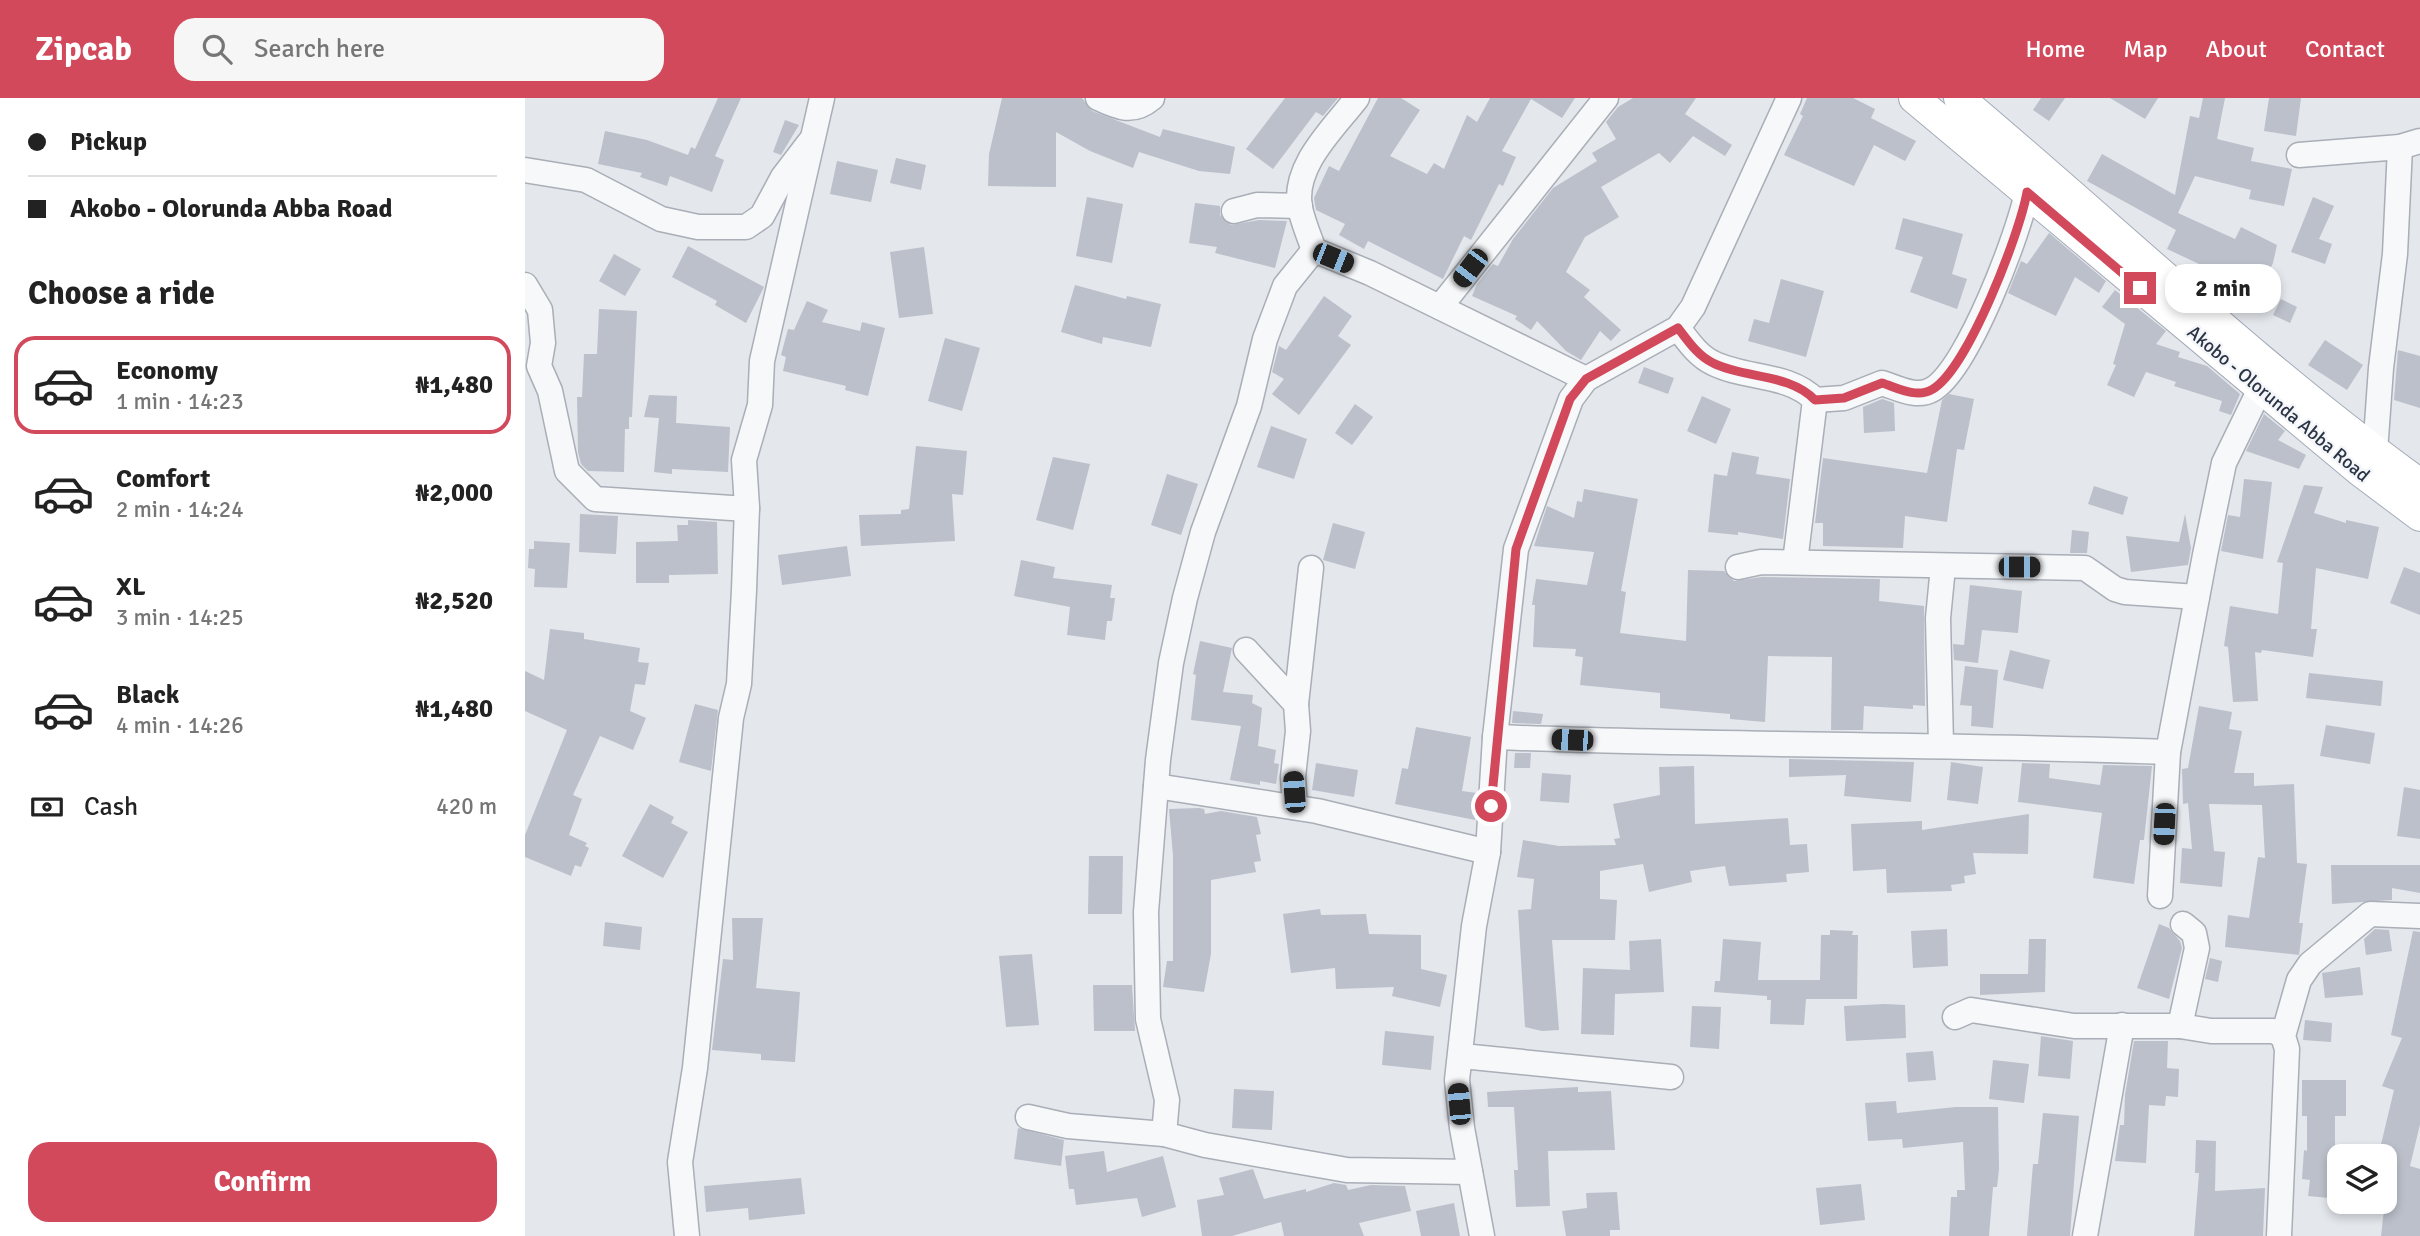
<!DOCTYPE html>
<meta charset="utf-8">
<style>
:root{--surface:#fff;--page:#f6f6f6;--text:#222;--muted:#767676;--line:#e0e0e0;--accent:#d1495b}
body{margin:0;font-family:Signika,sans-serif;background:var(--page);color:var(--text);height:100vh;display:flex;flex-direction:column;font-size:26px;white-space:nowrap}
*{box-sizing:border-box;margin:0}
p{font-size:23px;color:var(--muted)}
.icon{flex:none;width:38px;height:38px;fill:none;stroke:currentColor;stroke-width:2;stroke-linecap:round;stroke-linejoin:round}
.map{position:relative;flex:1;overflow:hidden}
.details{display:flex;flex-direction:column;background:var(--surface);width:525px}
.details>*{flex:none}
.guide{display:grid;align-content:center;height:154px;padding:0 28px;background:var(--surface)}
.tools{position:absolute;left:1802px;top:1046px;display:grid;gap:14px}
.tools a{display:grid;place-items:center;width:70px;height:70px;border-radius:14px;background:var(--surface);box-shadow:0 4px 10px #0003;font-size:35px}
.end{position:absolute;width:32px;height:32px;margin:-16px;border:9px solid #d1495b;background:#fff;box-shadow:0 0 0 4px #fff}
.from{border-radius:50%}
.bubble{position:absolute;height:49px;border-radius:21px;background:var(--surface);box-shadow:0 4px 10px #0003;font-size:23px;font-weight:700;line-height:49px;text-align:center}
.car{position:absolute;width:21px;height:42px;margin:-21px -10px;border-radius:9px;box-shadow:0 0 5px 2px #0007;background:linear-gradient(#222 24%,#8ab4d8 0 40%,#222 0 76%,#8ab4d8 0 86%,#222 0)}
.guide b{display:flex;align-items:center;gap:24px;height:66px;font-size:26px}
.guide b+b{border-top:2px solid var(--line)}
.guide i{width:18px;height:18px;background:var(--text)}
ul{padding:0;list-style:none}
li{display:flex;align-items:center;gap:21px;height:98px;margin:0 14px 10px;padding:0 14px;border:4px solid transparent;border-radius:21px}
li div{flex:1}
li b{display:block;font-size:26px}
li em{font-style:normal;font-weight:700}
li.selected{border-color:var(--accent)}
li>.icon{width:63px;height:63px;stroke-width:1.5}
h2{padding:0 28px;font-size:32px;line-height:84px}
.pay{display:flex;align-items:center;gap:18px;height:77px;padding:0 28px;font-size:26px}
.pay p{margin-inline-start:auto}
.button{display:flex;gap:14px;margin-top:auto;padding:14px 28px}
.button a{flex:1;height:80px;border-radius:21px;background:var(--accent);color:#fff;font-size:28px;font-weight:700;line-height:80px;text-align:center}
header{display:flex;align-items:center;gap:42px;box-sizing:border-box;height:98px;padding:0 35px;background:var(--accent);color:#fff}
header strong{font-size:33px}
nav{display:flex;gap:38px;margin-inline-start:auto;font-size:24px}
.search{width:490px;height:63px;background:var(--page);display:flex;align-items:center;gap:18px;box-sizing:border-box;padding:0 24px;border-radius:21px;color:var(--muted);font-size:26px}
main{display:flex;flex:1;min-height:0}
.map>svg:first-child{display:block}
</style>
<header>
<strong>Zipcab</strong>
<div class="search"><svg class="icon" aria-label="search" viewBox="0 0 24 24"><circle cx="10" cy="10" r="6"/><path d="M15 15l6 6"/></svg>Search here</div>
<nav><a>Home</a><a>Map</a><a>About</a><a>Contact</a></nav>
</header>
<main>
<section class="details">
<div class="guide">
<b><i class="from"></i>Pickup</b>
<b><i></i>Akobo - Olorunda Abba Road</b>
</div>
<h2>Choose a ride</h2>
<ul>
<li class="selected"><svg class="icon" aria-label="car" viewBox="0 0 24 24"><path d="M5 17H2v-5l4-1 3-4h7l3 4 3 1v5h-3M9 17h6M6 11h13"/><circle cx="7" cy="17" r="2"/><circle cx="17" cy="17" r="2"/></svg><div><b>Economy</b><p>1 min · 14:23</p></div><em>₦1,480</em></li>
<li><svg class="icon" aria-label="car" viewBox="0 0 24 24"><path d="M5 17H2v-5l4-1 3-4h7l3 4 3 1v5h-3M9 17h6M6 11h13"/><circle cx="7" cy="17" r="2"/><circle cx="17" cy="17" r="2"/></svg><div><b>Comfort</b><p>2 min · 14:24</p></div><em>₦2,000</em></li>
<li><svg class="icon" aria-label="car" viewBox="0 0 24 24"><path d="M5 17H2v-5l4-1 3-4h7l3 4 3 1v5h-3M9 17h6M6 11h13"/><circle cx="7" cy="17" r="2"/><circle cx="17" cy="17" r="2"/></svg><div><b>XL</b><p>3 min · 14:25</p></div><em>₦2,520</em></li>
<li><svg class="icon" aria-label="car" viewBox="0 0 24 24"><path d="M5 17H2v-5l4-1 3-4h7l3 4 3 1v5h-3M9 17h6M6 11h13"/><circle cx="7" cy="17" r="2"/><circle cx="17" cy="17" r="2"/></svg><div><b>Black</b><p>4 min · 14:26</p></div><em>₦1,480</em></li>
</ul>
<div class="pay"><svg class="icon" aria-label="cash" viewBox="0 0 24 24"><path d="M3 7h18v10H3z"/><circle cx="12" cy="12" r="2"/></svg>Cash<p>420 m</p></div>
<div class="button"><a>Confirm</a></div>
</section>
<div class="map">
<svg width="1895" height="1138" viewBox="0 0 1895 1138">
<rect width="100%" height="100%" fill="#e4e7ec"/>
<g fill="#bbc0ca">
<polygon points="193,0 216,0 190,58 199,62 187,94 145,78 142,88 115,79 117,75 73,66 80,33 122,42 163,57 166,49 170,51"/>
<polygon points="477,0 557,0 567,13 635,39 638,31 710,49 705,76 674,73 614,54 608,70 565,53 531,34 531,89 463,88 464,56"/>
<polygon points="760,0 813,0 798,18 791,14 748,71 721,51"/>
<polygon points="853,0 876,0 895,12 865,58 902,76 909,65 919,71 942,17 952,24 965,0 1050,0 1037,20 1006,1 977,53 991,59 978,88 974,86 946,142 939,138 918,181 843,143 839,151 814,137 820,126 791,112 789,100 804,68 814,73"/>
<polygon points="1108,0 1171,0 1160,16 1207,47 1200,58 1168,38 1145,65 1134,55 1076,89 1094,119 1060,139 1041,174 1065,192 1059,199 1096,232 1086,243 1075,233 1056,262 1041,253 1012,223 1006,232 990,221 992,218 947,198 952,186 968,166 973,168 988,141 1028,90 1072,63 1067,55 1091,41 1081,24 1093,9"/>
<polygon points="1282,0 1328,0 1350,11 1346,20 1391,43 1380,63 1349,47 1329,88 1259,57 1278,18 1275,16"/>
<polygon points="1516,0 1540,0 1524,23 1508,12"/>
<polygon points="1585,0 1633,0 1620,21"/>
<polygon points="1678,0 1700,0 1692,41 1729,50 1726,63 1767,71 1759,108 1724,101 1726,92 1670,78 1653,115 1710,141 1716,129 1752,147 1748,165 1730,201 1700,186 1698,190 1684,183 1689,173 1642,151 1651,132 1562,83 1577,56 1650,97 1665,18 1674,20"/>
<polygon points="1744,0 1776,0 1771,38 1739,33"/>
<polygon points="260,22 274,27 256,57 248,54"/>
<polygon points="371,60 401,67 396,92 365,85"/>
<polygon points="312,63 353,72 346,104 305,96"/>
<polygon points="562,99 598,106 587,165 551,158"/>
<polygon points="1788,99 1809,108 1794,141 1807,146 1800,166 1766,154"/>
<polygon points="670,105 695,108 695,117 706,127 734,122 762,123 750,170 690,155 692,149 664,145"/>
<polygon points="1378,120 1438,136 1427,176 1442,181 1432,211 1385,194 1398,159 1370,151"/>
<polygon points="1524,135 1581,183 1574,195 1550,179 1531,218 1483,195 1496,163 1502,166"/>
<polygon points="163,148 239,189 221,225 190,207 192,203 147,179"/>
<polygon points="399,149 408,216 374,220 365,154"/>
<polygon points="89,156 116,171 100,198 74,183"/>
<polygon points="1256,181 1299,193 1281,259 1223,243 1229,221 1244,225"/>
<polygon points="550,187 601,201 602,198 636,206 626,249 578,239 577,246 536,234"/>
<polygon points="1590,192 1641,233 1631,246 1655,254 1653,259 1682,268 1715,296 1706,317 1694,313 1697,303 1649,288 1651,284 1621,274 1609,299 1582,287 1591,267 1588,266 1600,226 1577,209"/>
<polygon points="799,198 827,218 813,238 826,247 774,317 747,296 759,281 747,274 754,248 761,252"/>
<polygon points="1756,201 1772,209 1765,225 1748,217"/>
<polygon points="282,203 303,212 297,224 335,233 337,224 360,230 343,298 320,292 321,288 258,273 261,259 256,257 263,231 269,232"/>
<polygon points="74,211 112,213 107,319 104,319 104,331 100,331 99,374 63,373 56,366 53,354 52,299 57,299 59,256 72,256"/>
<polygon points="420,240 455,250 437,313 403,303"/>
<polygon points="1800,242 1838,267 1822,292 1783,267"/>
<polygon points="1873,252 1895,258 1895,310 1869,302"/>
<polygon points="1119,269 1149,280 1143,296 1113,285"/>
<polygon points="1424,296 1449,301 1439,352 1432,351 1422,424 1380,418 1378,450 1298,448 1298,425 1290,425 1298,360 1402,375 1417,302"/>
<polygon points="124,297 152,298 151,325 205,329 203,374 147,371 147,376 129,374 134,320 119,319"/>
<polygon points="1177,298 1206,311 1191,346 1162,333"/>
<polygon points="1357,301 1369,305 1370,333 1339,335 1338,309"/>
<polygon points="830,306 848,319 827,347 810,335"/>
<polygon points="1739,316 1760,333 1753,342 1781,357 1774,371 1721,353"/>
<polygon points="746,328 782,341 769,381 732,369"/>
<polygon points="391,348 442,353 438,397 427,396 430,443 336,448 334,417 376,416 376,412 384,411"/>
<polygon points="1207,354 1234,359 1231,376 1265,381 1258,441 1213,434 1213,437 1183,434 1189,376 1202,378"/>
<polygon points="528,359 565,366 548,432 511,422"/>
<polygon points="642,376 673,386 656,437 626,427"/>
<polygon points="1719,381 1747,384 1738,461 1696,453 1703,417 1715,419"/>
<polygon points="1779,387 1798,389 1789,415 1821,425 1821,422 1854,429 1843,481 1791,470 1786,531 1792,531 1788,559 1737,552 1736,555 1730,554 1733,603 1708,604 1703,549 1699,548 1705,508 1753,516 1758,465 1752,464"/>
<polygon points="1569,388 1603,399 1598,417 1563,406"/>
<polygon points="1059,391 1113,401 1096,493 1101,494 1095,535 1161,543 1163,472 1199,473 1209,483 1237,479 1355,481 1354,503 1399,508 1400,608 1388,607 1388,611 1339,608 1338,632 1306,632 1307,559 1243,558 1240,624 1205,621 1205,616 1135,610 1135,595 1055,587 1058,559 1050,558 1051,551 1008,549 1010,507 1007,507 1011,481 1062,487 1069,454 1009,448 1022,408 1049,420 1052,403 1057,404"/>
<polygon points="55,416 93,418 91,456 54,454"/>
<polygon points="1660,416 1666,450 1663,467 1606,474 1601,438 1654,444"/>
<polygon points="163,422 192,424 193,476 144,477 144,485 111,485 111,444 153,443 152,427 163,427"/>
<polygon points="808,425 840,434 830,471 798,462"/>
<polygon points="1547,432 1564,434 1562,455 1545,455"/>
<polygon points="9,443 45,445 42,490 9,489 10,471 3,470 4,451 9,451"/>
<polygon points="322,448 326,478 257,487 253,457"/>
<polygon points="496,462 530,469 528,480 587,487 585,500 590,500 587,523 582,523 580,542 542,537 545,509 489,498"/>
<polygon points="1879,469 1895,475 1895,517 1865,505"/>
<polygon points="1445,487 1497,493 1493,535 1457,532 1453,565 1429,562 1428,546 1439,547"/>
<polygon points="25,531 59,535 59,541 115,550 113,564 124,565 120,587 110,586 105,613 121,620 108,652 75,638 48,697 57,701 44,737 62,745 60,748 64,750 56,769 50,767 46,778 0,759 0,737 42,632 0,613 0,573 19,582"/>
<polygon points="675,543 707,550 698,594 728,597 727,605 737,610 733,648 751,652 749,665 754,666 751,686 735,683 735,687 705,682 716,628 666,622 671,577 668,576"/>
<polygon points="1485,552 1525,562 1518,591 1478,582"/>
<polygon points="1440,568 1473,572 1468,630 1446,628 1447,608 1435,607"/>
<polygon points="1784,575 1858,583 1856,608 1781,600"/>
<polygon points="170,606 193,612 186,673 154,664"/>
<polygon points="1674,608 1707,614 1704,631 1717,633 1709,675 1729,675 1729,688 1769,686 1772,765 1782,766 1774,825 1778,825 1774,857 1700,849 1703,817 1724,820 1733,759 1740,760 1737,707 1684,706 1689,753 1700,754 1697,789 1655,785 1657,750 1667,751 1663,705 1658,706 1657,671 1663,670"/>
<polygon points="988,613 1018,616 1016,626 987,625"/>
<polygon points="1801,627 1850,635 1845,666 1795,658"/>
<polygon points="891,629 946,639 937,693 952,695 950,722 870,706 877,670 883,671"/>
<polygon points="990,655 1006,655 1005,670 989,670"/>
<polygon points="1264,661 1389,664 1386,704 1319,698 1321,677 1264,679"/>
<polygon points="1426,664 1458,669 1453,706 1422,702"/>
<polygon points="791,665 833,672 829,699 787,692"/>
<polygon points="1497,665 1525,666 1524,680 1575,687 1578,667 1627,668 1619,742 1615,742 1609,786 1568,780 1577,715 1493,704"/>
<polygon points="1169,668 1170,726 1263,720 1265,747 1282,746 1284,774 1261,776 1262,784 1204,788 1200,768 1165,773 1167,784 1124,794 1118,766 1075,773 1075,801 1092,802 1090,842 1027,842 1034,932 1017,933 1000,929 993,812 1006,811 1009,781 992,779 998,742 1034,748 1091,747 1089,741 1095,740 1088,706 1135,697 1134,669"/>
<polygon points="1017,675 1046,677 1044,705 1015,703"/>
<polygon points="1879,689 1895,692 1895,741 1872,738"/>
<polygon points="125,706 149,719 146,725 163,734 138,780 97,758"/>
<polygon points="674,710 679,711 680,716 696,713 732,719 736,736 731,737 736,763 729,764 731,774 686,782 686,856 679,894 638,889 642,863 648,863 648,758 644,711"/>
<polygon points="1504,716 1503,756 1448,755 1451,776 1439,778 1440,785 1426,787 1427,793 1362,795 1361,771 1328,773 1326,726 1397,723 1397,732"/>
<polygon points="564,758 598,758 597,816 563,816"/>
<polygon points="1806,767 1895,767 1895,795 1867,790 1867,802 1807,806"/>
<polygon points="795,811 796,817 841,816 844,836 896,837 896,871 922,877 915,909 867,898 869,889 811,891 810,870 766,875 758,816"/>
<polygon points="207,820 238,820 231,890 275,894 270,964 236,962 236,956 187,952 198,861 208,862"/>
<polygon points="80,824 117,829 115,852 78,848"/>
<polygon points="1634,826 1644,830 1655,843 1657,850 1644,901 1612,890"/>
<polygon points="1422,831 1423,868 1388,870 1386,833"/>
<polygon points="1850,831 1864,832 1867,853 1841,857 1839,841"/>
<polygon points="1305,832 1328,833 1327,837 1333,837 1332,901 1281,901 1279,927 1245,926 1246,902 1242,902 1242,898 1189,894 1190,883 1195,883 1198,841 1236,844 1233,882 1295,882 1296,837 1305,837"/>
<polygon points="1888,833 1895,834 1895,1026 1885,1068 1895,1071 1895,1138 1856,1138 1865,1059 1853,1059 1869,992 1857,988 1877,940 1866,937"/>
<polygon points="1136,841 1139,894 1090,896 1089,937 1056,936 1058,870 1105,872 1104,843"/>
<polygon points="1504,841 1521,841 1520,894 1455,897 1455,876 1503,876"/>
<polygon points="507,856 514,927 481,929 474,858"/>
<polygon points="1685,860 1697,863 1693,884 1680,881"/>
<polygon points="1835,869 1838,897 1800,900 1797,875"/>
<polygon points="568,887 607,887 610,933 569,933"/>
<polygon points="1360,906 1380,907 1381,940 1321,943 1319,908"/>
<polygon points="1167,908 1196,909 1194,951 1165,949"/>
<polygon points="1780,922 1807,925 1806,944 1778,942"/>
<polygon points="860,933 909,938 906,972 857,967"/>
<polygon points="1516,938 1548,943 1545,981 1513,978"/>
<polygon points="1609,943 1643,943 1642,970 1654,971 1653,999 1641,998 1640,1008 1624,1007 1621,1065 1590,1063 1595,1027 1599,1027 1600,997"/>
<polygon points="1408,953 1411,982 1383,984 1381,955"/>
<polygon points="1468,962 1504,966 1499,1005 1464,1001"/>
<polygon points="1777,982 1821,982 1821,1018 1810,1018 1810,1053 1815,1054 1815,1101 1783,1098 1785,1082 1777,1081 1779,1052 1782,1053 1782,1018 1777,1018"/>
<polygon points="1053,989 1053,994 1086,993 1090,1052 1023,1053 1025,1108 991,1109 989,1072 993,1072 989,1009 963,1009 962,994"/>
<polygon points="709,991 749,993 747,1032 707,1030"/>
<polygon points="1371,1003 1372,1015 1431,1009 1473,1009 1474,1071 1472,1089 1468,1089 1464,1138 1424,1138 1426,1099 1432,1099 1432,1092 1440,1092 1438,1044 1378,1050 1377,1041 1343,1043 1340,1005"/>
<polygon points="1518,1015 1554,1018 1545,1138 1502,1138 1508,1066 1513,1066"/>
<polygon points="493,1030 539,1042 536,1068 489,1061"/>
<polygon points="1671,1042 1691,1043 1690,1093 1740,1090 1738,1138 1669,1138 1674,1075 1670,1075"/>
<polygon points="579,1053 582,1074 638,1058 651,1109 617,1119 612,1100 551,1107 549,1091 544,1091 540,1058"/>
<polygon points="728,1071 739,1101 781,1091 781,1094 809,1085 821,1087 823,1092 846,1087 880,1088 886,1113 834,1125 839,1138 759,1138 756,1124 707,1138 677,1138 672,1102 699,1097 694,1080"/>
<polygon points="276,1080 280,1116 224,1122 223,1110 181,1114 179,1088"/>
<polygon points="1336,1086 1340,1122 1295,1127 1291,1090"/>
<polygon points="1092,1094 1095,1132 1085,1132 1085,1138 1041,1138 1037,1113 1062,1110 1061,1095"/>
<polygon points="929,1105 935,1138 896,1138 891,1113"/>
</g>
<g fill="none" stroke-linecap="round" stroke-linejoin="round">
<g stroke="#a9aeb7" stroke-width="27">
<g id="minor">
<path d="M573,0C594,10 608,16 627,0"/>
<path d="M832,0C809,30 767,68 775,110C778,124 784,138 789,152L845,175L1061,281"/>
<polyline points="1774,57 1875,49 1895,43"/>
<polyline points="0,72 61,82 136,121 173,129 221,129 237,118 258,79 284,45"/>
<polyline points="709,113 732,107 775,108"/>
<polyline points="789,152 760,188 740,241 724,308 678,434 660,500 646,565 633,662 621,814 623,921 642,1002 639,1036 680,1047 822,1072 945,1074"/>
<polyline points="0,187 15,212 18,245 14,268 25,293 42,373 70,401 222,411"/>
<polyline points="915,209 1081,0"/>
<path d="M1153,230C1163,243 1173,258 1188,265C1220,281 1264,275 1290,302L1270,464"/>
<path d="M1290,302L1319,300L1357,285C1373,290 1392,301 1408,291C1443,270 1494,135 1502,94"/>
<polyline points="1850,354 1856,270 1870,156 1875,49"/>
<polyline points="1213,469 1236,464 1560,470 1590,491 1600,494 1672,499"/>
<polyline points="721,552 771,606 773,633 768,679 770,709"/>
<polyline points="771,606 786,470"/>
<path d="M970,639C1194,648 1419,646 1643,654"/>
<polyline points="1416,647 1413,520 1418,469"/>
<polyline points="631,688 792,713 963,754"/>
<polyline points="1635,798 1643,654 1680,457 1699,365 1736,289"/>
<polyline points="1430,919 1446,912 1549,928 1655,928 1686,933 1749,933 1758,938"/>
<polyline points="1655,928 1672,850 1669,835 1658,826"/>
<polyline points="937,958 1146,979"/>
<polyline points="503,1019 543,1028 639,1036"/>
<polyline points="162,1138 155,1064 170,970 206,620 214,586 219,492 222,409 219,362 235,307 237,263 297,0"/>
<polyline points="957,1138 937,1030 932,982 949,828 963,754 970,639 991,451 1046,301 1061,281 1153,230 1168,209 1264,0"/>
<polyline points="1560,1138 1597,927"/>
<polyline points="1754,1138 1762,951 1758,938 1774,882 1785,866 1845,816 1895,818"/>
</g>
</g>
<g stroke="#a3abb8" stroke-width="32">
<g id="major">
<polyline points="1389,0 1835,373 1895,418"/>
<path d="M1434,0C1587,128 1732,269 1895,386"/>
</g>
</g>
<use href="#minor" stroke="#f7f8fa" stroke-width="24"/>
<use href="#major" stroke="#fff" stroke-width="30"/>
</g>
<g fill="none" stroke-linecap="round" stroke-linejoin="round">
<path stroke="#d1495b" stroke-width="9" d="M966,708L991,451L1045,301L1061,281L1153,230C1163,243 1173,258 1188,265C1220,281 1264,275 1290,302L1319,300L1357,285C1373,290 1392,301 1408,291C1443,270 1495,135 1502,94L1615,190"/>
</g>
<g text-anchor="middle" stroke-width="5" stroke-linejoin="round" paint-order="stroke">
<g font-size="19" fill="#2b3445" stroke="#f4f6f9">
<text transform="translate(1754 305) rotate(40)" y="7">Akobo - Olorunda Abba Road</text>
</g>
</g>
</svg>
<div class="tools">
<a><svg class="icon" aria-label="layers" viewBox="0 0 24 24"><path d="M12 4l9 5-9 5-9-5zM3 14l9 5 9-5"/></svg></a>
</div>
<i class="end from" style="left:966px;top:708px"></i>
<i class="end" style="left:1615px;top:190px"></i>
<div class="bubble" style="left:1640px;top:166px;width:116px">2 min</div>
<i class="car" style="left:808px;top:160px;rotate:112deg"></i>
<i class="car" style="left:945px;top:170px;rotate:217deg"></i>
<i class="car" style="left:1494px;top:469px;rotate:90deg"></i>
<i class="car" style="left:1047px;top:642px;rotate:272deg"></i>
<i class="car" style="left:769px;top:694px;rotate:356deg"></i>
<i class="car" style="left:1639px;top:726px;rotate:183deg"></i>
<i class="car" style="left:934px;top:1006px;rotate:355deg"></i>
</div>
</main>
